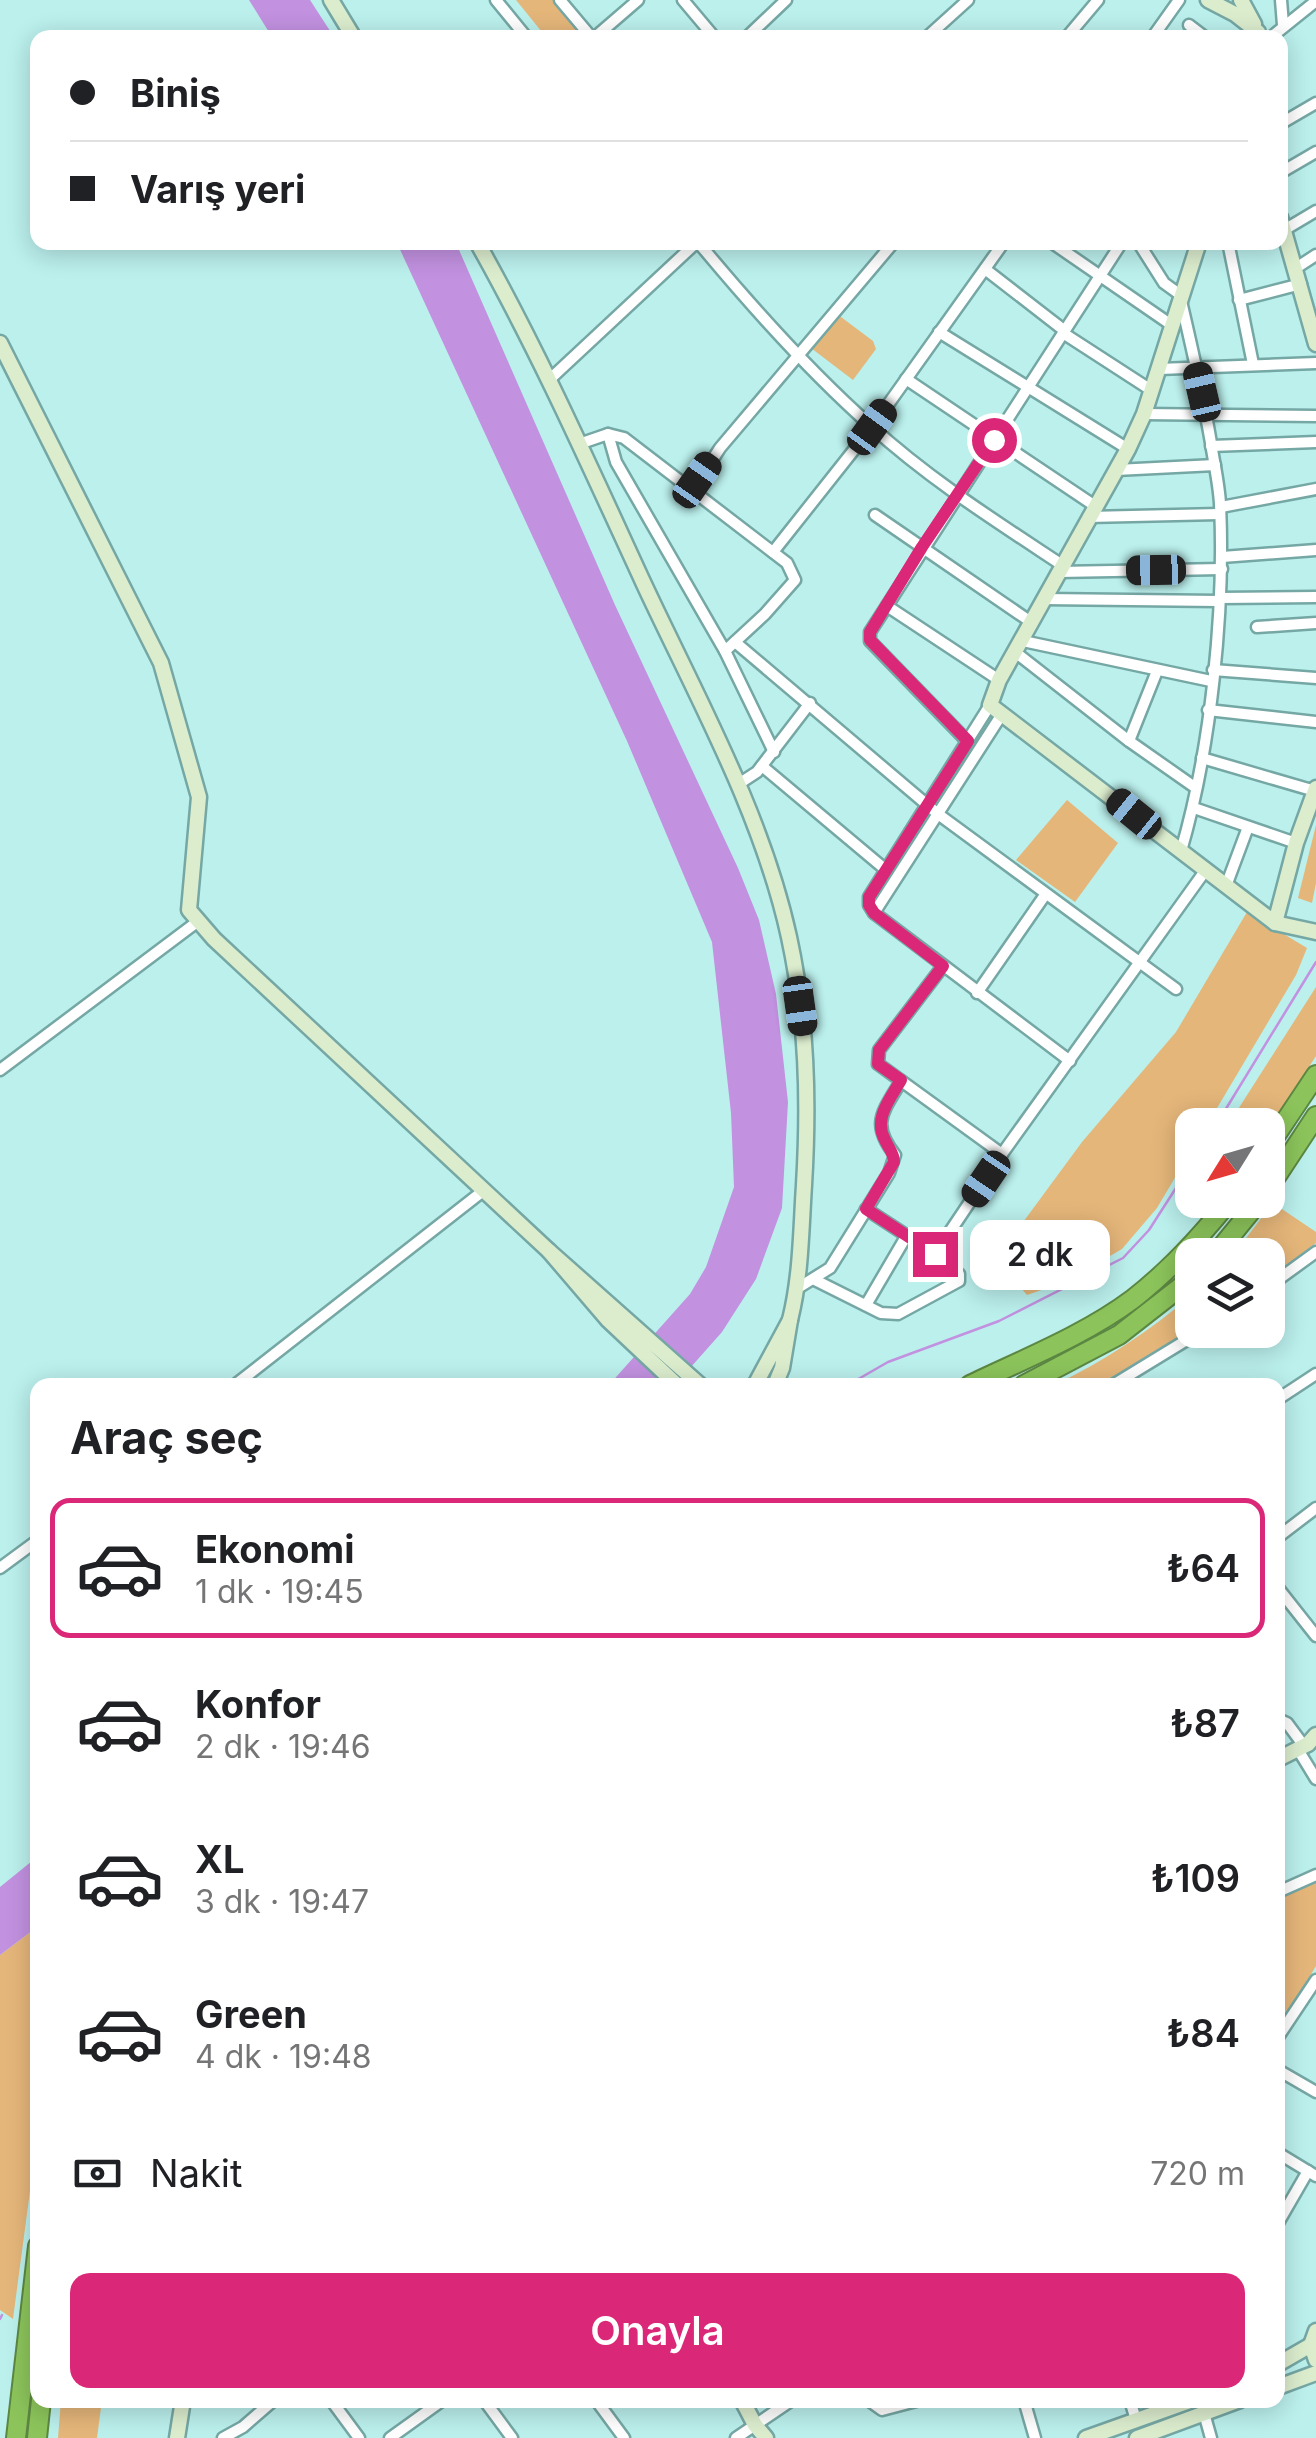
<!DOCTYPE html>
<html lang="tr">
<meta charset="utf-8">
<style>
:root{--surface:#fff;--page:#f2f2f2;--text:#202124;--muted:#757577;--line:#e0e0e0;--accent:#db2777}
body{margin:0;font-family:Inter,sans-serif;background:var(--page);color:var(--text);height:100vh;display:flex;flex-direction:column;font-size:38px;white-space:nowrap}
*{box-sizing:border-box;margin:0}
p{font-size:32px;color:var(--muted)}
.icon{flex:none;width:55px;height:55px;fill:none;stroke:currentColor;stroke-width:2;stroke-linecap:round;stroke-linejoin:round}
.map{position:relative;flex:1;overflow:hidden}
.sheet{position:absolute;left:30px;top:1378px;width:1255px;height:1030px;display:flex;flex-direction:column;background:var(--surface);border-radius:20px;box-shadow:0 5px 25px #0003}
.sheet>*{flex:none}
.banner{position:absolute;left:30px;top:30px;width:1258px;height:220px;border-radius:20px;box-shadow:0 5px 25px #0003;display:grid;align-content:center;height:220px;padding:0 40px;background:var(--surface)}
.needle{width:65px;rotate:233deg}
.tools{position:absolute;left:1175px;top:1108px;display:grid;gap:20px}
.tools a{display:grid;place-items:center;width:110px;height:110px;border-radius:20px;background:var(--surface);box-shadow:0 5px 25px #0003;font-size:50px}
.end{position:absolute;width:45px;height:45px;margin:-22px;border:12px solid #db2777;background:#fff;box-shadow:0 0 0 5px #fff}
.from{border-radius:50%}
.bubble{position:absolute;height:70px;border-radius:20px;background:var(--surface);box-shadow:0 5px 25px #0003;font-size:32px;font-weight:600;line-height:70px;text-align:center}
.car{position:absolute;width:30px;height:60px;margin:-30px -15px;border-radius:12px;box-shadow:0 0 8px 2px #0007;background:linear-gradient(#222 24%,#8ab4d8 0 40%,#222 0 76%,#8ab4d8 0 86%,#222 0)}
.banner b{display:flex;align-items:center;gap:35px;height:95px;font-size:38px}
.banner b+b{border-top:2px solid var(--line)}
.banner i{width:25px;height:25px;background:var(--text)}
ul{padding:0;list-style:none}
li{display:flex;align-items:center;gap:30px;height:140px;margin:0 20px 15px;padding:0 20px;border:5px solid transparent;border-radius:20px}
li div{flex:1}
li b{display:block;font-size:38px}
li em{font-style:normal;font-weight:600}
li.on{border-color:var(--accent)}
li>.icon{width:90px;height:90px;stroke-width:1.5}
h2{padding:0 40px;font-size:45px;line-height:120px}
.pay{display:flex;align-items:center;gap:25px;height:110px;padding:0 40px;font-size:38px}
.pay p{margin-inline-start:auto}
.primary-button{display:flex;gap:20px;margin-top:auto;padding:20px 40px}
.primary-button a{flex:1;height:115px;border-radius:20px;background:var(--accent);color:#fff;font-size:40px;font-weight:600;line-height:115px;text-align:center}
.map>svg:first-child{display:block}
</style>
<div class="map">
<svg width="1316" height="2438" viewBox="0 0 1316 2438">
<rect width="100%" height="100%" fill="#bbf0ed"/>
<g fill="#e5b67a">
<polygon points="516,0 553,0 582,34 577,37 546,37"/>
<polygon points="837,314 873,341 876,349 853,380 811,348"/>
<polygon points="1067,800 1118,843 1075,902 1016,860"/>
<polygon points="1316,825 1316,883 1312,903 1298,898"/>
<polygon points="1247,912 1307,948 1296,975 1207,1125 1192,1125 1192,1149 1157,1208 1122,1249 1067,1281 1027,1295 996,1259 1082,1142 1176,1032"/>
<polygon points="1316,987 1316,1056 1268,1130 1268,1125 1228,1125"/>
<polygon points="1273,1203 1316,1232 1316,1243 1268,1281 1268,1255 1233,1255"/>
<path d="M1192,1295V1330H1195L1098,1385H1054C1105,1361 1149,1331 1192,1295Z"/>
<polygon points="1316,1881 1316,1966 1287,2014 1278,2008 1278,1900"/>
<polygon points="37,1927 37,2138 13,2319 0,2310 0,1955"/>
<polygon points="61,2400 102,2400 97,2438 58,2438"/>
</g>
<g fill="#c291e0">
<polygon points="249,0 310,0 334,37 272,37"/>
<polygon points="397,243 456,243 615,605 738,868 759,920 776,994 788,1102 782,1208 756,1279 722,1332 675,1385 609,1385 690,1294 706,1267 734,1187 731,1113 712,942 627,741"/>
<polygon points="37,1857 37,1927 0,1955 0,1887"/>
</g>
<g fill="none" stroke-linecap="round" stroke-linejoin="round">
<g stroke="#c291e0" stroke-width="2.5">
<polyline points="1216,1125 1316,962"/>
<polyline points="848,1385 888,1362 999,1321 1123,1258 1149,1230 1192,1163"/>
<polyline points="0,2319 2,2315"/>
</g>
<g stroke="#75a7a4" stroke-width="15">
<g id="street">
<polyline points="496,0 527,38"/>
<polyline points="560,0 592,38"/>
<polyline points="683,0 715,38"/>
<polyline points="1281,0 1283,25"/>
<polyline points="1189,25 1206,38"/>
<polyline points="594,38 638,0"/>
<polyline points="746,38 786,0"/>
<polyline points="926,38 968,0"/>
<polyline points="1066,38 1098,0"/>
<polyline points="1152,38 1179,0"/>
<polyline points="1270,38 1316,1"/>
<polyline points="1280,124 1316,103"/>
<polyline points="1280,173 1316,152"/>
<polyline points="1284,230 1316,211"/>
<path d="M698,242C751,306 809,371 871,426C929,479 997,522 1062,565"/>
<polyline points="1051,242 1173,326"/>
<polyline points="1138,242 1164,283 1182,296"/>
<polyline points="1228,242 1253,364"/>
<polyline points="1296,268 1316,255"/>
<polyline points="985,269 1065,331"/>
<polyline points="1239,300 1301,284"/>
<path d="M1181,301C1192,348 1203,396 1211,443C1214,463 1219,484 1220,504C1225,611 1211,748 1181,851"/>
<polyline points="939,332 1128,449"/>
<polyline points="1063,333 1151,390"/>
<polyline points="1159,369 1316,363"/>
<polyline points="906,379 1095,506"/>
<polyline points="549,380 697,242"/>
<polyline points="1144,414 1316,416"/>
<polyline points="608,434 616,462 725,651 774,752"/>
<polyline points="579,444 608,434 624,438 787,563 795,580 765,614 725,651"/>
<polyline points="1211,446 1316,442"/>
<polyline points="1116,470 1215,465"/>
<polyline points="693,490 720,448 894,242"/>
<polyline points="1221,507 1316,489"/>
<polyline points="875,515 1031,622"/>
<polyline points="1088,517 1219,514"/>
<polyline points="773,552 872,427 1004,242"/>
<polyline points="1222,557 1316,550"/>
<polyline points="1058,572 1222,569"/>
<polyline points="1220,598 1316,597"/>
<polyline points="1043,599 1219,601"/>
<polyline points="887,606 999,680"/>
<polyline points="1257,627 1316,623"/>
<polyline points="1023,641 1211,681"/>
<polyline points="735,642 938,814 1176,989"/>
<polyline points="1015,652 1129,741 1196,788"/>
<polyline points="1213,670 1316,678"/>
<polyline points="990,705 869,897 869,905 874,913 1070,1061"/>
<polyline points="1208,710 1316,722"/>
<polyline points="967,741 870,641 870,632 1122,242"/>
<polyline points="1129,741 1157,671"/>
<polyline points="1202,758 1315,791"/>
<polyline points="762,766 886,870"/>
<polyline points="737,785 757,772 810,703"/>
<polyline points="1194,808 1296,843"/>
<polyline points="1226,886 1248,827"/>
<polyline points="874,913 1002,714"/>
<polyline points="943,966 879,1050 878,1064 1002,1154"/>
<polyline points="977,993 1045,895"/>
<polyline points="0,1070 197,922"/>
<polyline points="935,1254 1002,1154 1205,871"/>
<polyline points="815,1280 881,1313 898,1314 959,1281 959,1274 935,1254 866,1209"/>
<polyline points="1268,1287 1316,1252"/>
<path d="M798,1288L830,1268L889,1173L895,1155C870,1123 883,1112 901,1081"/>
<polyline points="866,1305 907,1235"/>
<polyline points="235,1385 483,1191"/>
<polyline points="1113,1385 1203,1330"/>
<polyline points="1278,1399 1316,1374"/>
<polyline points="1278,1537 1316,1508"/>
<polyline points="0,1568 38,1540"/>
<polyline points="1278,1588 1316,1636"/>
<polyline points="1278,1719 1287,1723 1304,1746"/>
<polyline points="1297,1748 1316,1779"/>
<polyline points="1278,1892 1316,1875"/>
<polyline points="1278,2037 1316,1980"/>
<polyline points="1278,2070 1316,2092"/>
<polyline points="1278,2153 1316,2176"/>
<polyline points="1278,2223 1308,2171"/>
<polyline points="331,2400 359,2438"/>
<polyline points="484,2400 512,2438"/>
<polyline points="596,2400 624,2438"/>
<polyline points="868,2400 882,2410 920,2400"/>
<polyline points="1024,2400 1035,2438"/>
<polyline points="1130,2400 1136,2420"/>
<polyline points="1204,2413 1211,2438"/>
<polyline points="223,2438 243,2427 274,2400"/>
<polyline points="390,2438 443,2400"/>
<polyline points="736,2438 792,2400"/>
</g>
</g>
<g stroke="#75a7a4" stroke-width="19">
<g id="secondary">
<polyline points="331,0 354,38"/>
<polyline points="1208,0 1235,14 1258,32"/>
<polyline points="1241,0 1254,24"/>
<polyline points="1280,217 1316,344"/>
<path d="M477,242C539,352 590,467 643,582C696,696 762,813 789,937C807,1020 809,1101 804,1185C801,1231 801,1276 790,1320"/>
<polyline points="1199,242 1144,414 1128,449 999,680 990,705 1275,923 1296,843 1316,788"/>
<polyline points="0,343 161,663 199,797 189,910 214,939 549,1251"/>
<polyline points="1275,923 1316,932"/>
<polyline points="677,1385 608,1320 549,1251 700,1385"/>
<polyline points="755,1385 790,1320 782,1368 775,1385"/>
<polyline points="1278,1759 1308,1744 1316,1735"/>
<polyline points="1316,2331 1311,2345 1316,2360"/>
<polyline points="1278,2364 1311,2345"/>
<polyline points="1278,2387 1316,2373"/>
<polyline points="742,2400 755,2425 766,2438"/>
<polyline points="177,2438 183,2400"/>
<polyline points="1086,2438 1193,2400"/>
<polyline points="1137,2438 1240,2400"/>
</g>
</g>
<g stroke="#5c8742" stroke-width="22">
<g id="highway">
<polyline points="1268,1147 1316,1075"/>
<polyline points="1268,1189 1316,1116"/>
<polyline points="1215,1255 1260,1200"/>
<path d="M970,1385C1024,1359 1085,1335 1133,1299C1169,1271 1202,1235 1230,1200"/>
<polyline points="1024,1385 1119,1335 1192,1278"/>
<polyline points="16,2438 38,2246"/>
<polyline points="37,2438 41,2400"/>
</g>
</g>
<use href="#street" stroke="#fff" stroke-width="10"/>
<use href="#secondary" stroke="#dcedce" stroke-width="14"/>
<use href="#highway" stroke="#8cc45b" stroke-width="18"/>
</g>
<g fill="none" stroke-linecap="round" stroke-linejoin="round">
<path stroke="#db2777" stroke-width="12" d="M935,1254L866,1209L894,1162C894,1153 889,1149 885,1140C873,1119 890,1099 901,1080L878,1064L879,1050L943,966L874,913L869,905V897L968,741L870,640V632L922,547L994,440"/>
</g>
</svg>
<div class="tools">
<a><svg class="needle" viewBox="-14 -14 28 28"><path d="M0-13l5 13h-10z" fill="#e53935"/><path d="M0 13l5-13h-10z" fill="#757577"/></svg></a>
<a><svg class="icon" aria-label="layers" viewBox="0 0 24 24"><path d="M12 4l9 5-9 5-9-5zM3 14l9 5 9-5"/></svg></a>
</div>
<i class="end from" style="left:994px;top:440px"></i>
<i class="end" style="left:935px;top:1254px"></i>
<div class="bubble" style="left:970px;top:1220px;width:140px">2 dk</div>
<i class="car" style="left:1202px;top:392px;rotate:347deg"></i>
<i class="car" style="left:872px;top:427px;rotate:36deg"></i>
<i class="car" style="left:697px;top:480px;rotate:35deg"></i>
<i class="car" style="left:1156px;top:570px;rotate:269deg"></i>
<i class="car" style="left:1134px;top:814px;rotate:309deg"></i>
<i class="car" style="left:800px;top:1006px;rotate:172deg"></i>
<i class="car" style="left:986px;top:1179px;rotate:214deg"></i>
<div class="banner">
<b><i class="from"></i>Biniş</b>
<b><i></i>Varış yeri</b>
</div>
<section class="sheet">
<h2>Araç seç</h2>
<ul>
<li class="on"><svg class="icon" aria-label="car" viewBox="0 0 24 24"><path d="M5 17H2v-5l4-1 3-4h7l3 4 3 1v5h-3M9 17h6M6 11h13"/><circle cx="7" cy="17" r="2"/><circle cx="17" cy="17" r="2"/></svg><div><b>Ekonomi</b><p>1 dk · 19:45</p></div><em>₺64</em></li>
<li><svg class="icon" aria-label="car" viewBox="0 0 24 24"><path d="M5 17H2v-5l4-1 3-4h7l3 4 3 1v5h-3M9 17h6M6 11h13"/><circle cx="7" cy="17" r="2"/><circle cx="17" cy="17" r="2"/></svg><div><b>Konfor</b><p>2 dk · 19:46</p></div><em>₺87</em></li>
<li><svg class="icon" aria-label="car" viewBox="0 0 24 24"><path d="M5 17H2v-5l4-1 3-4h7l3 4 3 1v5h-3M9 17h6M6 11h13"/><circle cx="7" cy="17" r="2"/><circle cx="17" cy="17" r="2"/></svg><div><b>XL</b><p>3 dk · 19:47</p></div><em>₺109</em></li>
<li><svg class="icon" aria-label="car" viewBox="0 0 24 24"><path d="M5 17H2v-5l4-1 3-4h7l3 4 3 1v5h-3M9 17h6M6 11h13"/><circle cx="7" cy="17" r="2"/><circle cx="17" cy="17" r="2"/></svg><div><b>Green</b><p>4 dk · 19:48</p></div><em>₺84</em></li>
</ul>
<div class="pay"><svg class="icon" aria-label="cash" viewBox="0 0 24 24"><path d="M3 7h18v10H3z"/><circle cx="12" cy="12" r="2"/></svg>Nakit<p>720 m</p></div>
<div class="primary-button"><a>Onayla</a></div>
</section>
</div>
